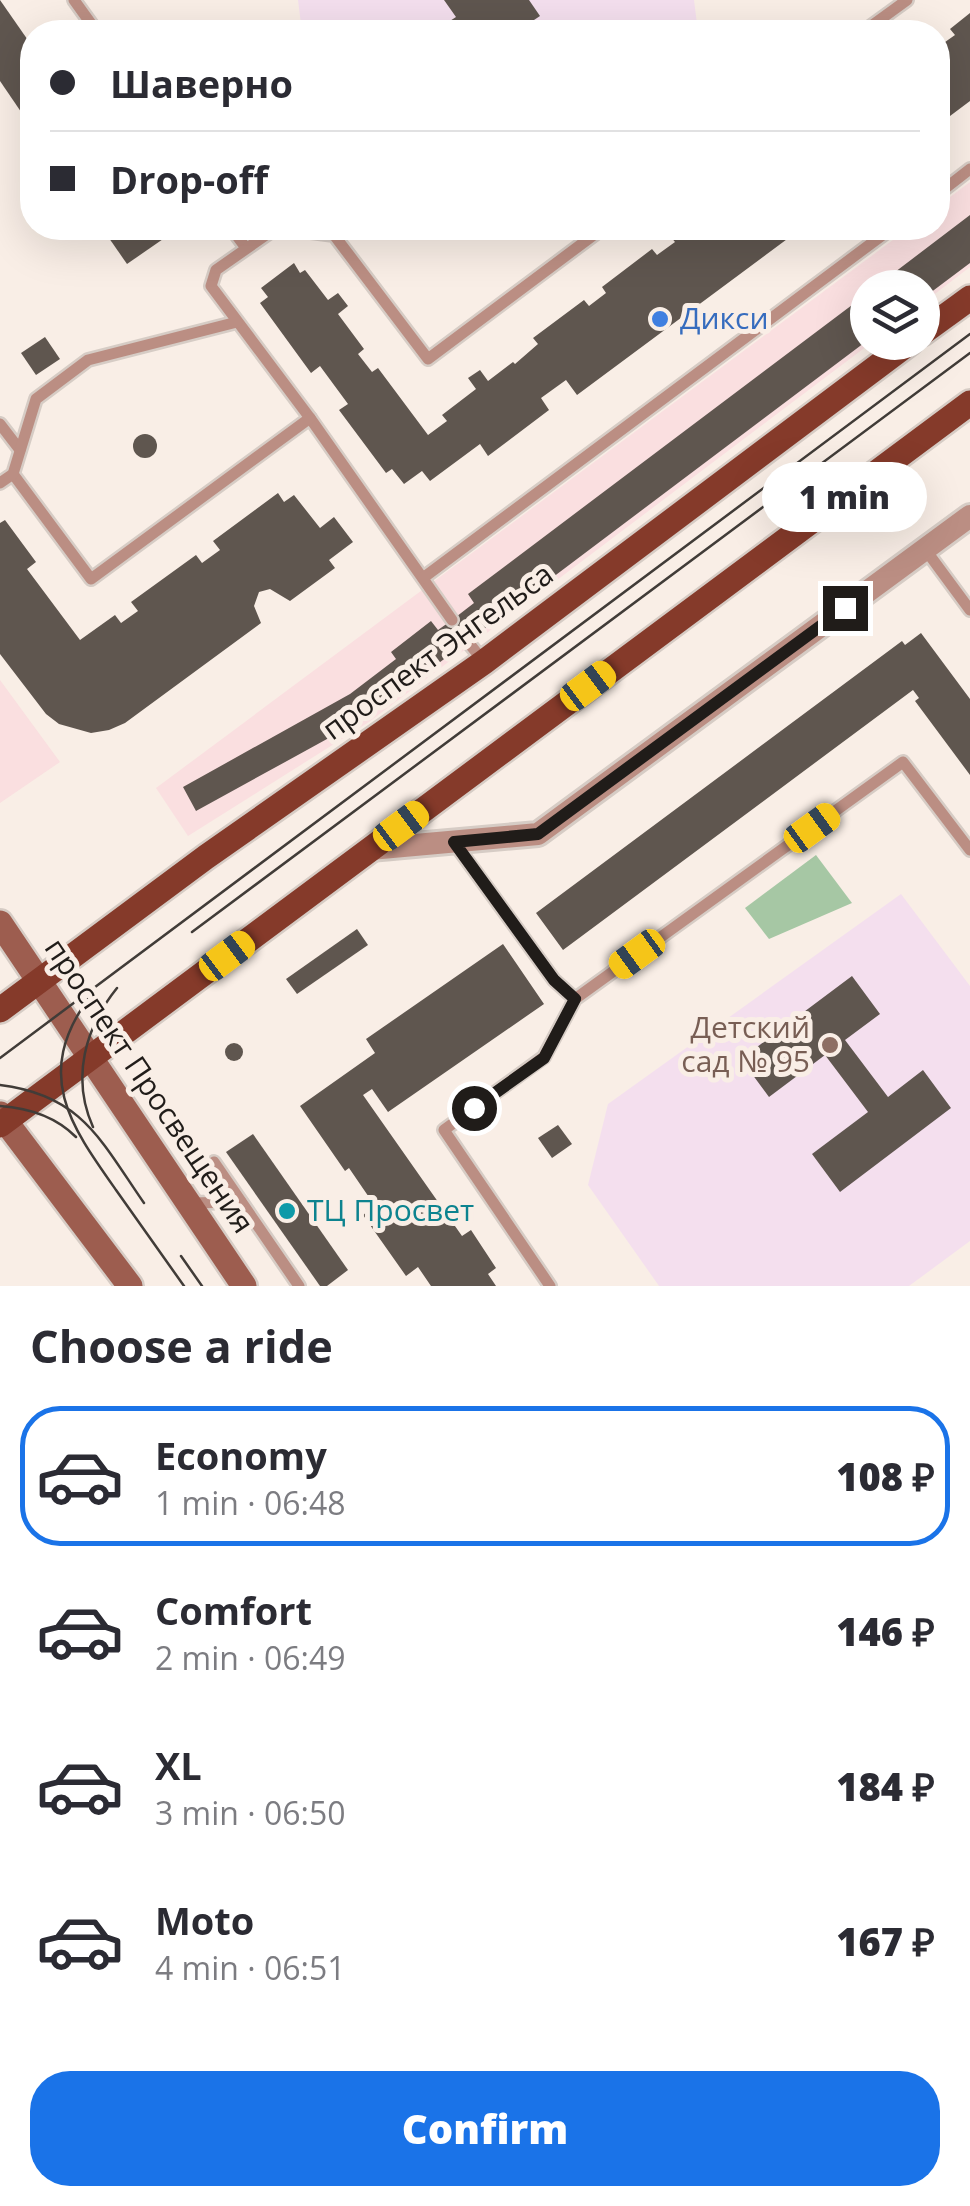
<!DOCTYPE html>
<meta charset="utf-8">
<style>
:root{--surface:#fff;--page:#f2f2f3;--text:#2b2b33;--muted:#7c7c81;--line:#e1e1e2;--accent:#1a73e8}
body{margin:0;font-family:"Open Sans",sans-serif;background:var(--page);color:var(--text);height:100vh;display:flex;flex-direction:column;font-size:38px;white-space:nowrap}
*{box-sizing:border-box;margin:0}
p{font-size:32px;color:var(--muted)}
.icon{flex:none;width:55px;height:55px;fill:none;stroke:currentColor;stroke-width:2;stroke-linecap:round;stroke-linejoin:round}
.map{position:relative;height:1286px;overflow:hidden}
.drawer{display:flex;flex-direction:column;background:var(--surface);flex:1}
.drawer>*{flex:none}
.guide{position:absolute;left:20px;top:20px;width:930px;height:220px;border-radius:40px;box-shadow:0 10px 40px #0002;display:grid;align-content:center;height:220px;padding:0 30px;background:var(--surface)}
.tools{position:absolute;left:850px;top:270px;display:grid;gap:20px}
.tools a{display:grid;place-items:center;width:90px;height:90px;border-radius:50%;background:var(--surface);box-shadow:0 10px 40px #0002;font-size:50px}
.end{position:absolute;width:45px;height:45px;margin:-22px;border:12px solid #201c19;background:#fff;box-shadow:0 0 0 5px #fff}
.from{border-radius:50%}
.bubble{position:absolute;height:70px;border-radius:35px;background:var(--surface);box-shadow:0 10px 40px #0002;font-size:32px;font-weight:800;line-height:70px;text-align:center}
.car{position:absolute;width:30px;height:60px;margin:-30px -15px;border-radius:12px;box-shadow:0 0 8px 2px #0007;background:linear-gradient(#f5c518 24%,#345 0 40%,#f5c518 0 76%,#345 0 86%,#f5c518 0)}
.guide b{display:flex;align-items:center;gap:35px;height:95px;font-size:38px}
.guide b+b{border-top:2px solid var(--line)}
.guide i{width:25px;height:25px;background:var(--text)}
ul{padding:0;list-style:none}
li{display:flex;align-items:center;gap:30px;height:140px;margin:0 20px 15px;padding:0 10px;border:5px solid transparent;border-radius:40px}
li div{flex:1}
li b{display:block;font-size:38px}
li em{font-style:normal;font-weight:800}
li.selected{border-color:var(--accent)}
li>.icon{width:90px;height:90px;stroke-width:1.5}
h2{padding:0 30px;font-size:45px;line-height:120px}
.primary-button{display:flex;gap:20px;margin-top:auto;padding:20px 30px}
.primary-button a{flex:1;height:115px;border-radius:40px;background:var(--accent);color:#fff;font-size:40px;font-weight:800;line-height:115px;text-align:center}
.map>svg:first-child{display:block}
</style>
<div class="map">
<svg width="970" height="1286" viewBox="0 0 970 1286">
<rect width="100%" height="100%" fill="#f9eee6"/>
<g fill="#fadfe0">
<polygon points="970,182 970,267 923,303 922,288 868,288 868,342 871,343 369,722 188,836 156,788 909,228 938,228 938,206"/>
<polygon points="0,680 60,762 0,803"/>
</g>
<g fill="#f4dfee">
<polygon points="298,0 694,0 698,32 302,32"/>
<polygon points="901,894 970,986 970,1241 909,1286 659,1286 588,1185 608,1104"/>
</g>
<polygon fill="#a6c7a4" points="816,855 852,903 769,939 745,908"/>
<g fill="#5f564f">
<polygon points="0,0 32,46 32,128 0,81"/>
<polygon points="444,0 529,0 540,16 516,32 433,32 456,17"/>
<polygon points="970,13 970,101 938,125 938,47 955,35 950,29"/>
<polygon points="970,215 970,263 922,299 922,288 874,288"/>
<polygon points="102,228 159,228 166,237 127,264"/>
<polygon points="682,228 802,228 577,395 566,380 541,398 549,410 488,456 480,444 430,481 422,471 404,484 392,469 386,473 339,410 348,404 320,366 311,373 260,303 268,297 261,288 294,263 300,273 305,270 328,300 338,293 348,306 338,314 364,349 358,354 372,372 378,368 428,435 447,421 442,415 476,389 468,378 480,370 488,381 513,362 515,364 538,344 533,338 584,300 589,306 606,293 602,287 652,249 657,255 675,242 670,236"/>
<polygon points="868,293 868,340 367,717 196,811 183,787 350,694 396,659 391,652 431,621 438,630 452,620 474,603 468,594"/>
<polygon points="45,337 60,359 36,375 21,353"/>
<circle cx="145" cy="446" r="12"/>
<polygon points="278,493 284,502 294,495 320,528 334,517 353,542 329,560 335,568 290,601 270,589 259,592 254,606 261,623 125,723 109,730 91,733 59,724 46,714 0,654 0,523 5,520 36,562 27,569 80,640 115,615 121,623 138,611 131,602 196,555 202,563 220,550 213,541"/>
<polygon points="921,633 970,699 970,775 915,701 919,698 913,690 563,950 536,913 902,641 905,645"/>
<polygon points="357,929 368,945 297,994 286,979"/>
<polygon points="503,944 544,1004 388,1112 372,1089 363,1095 462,1236 471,1230 496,1268 488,1274 496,1286 431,1286 418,1267 406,1276 363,1215 375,1206 349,1168 345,1171 300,1106 375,1053 366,1039"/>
<polygon points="852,976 880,1014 845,1040 888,1097 923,1070 951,1108 840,1192 812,1154 868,1112 825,1055 769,1097 741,1059"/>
<circle cx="234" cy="1052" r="9"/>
<polygon points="558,1125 572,1144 552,1158 538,1138"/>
<polygon points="253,1134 348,1270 327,1286 320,1286 226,1152"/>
</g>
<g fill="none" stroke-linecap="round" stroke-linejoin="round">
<g stroke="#d6ccc5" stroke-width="16">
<g id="service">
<polyline points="74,0 97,32"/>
<polyline points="863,32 907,0"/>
<polyline points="938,194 970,169"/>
<polyline points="231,228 246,248"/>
<polyline points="276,228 216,270 211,286 310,418 452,620"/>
<polyline points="280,228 334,235 428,359 603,228"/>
<polyline points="0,424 20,450"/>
<polyline points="13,474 91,579 310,418"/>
<polyline points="0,483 13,474 36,399 88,360 237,322"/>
<polyline points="925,549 970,610"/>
<polyline points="423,578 892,228"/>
<polyline points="468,642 484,662"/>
<polyline points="453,841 554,980 575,999"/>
<polyline points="214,1162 299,1286"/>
<polyline points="189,1203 241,1202"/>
<polyline points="550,1286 444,1130 544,1057 575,999 903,762 970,850"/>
</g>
</g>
<g stroke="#d6ccc5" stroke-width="28">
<polyline id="minor" points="370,849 538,834 970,516"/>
</g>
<g stroke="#d6ccc5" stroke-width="30">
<g id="secondary">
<polyline points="0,923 244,1286"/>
<polyline points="0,1114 130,1286"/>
</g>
</g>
<g stroke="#d6ccc5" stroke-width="30">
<g id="primary">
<polyline points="922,333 970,298"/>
<polyline points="0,1010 206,857 484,662 910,342"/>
<polyline points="0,1125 970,403"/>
</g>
</g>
<use href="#service" stroke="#bb8e83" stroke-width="11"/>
<use href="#minor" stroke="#bb8e83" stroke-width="22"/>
<use href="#secondary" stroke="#9d5d4f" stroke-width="25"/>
<use href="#primary" stroke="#853a2a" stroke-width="25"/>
<g stroke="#413c38" stroke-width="2.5">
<polyline points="192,932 970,353"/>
<path d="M88,999C34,1075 70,1125 116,1190C139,1222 161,1254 184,1286"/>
<polyline points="0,1058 970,334"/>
<path d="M0,1085C82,1095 101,1141 144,1203"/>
<path d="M0,1106C29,1108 55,1116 76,1137"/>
<path d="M93,1127C71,1078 85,1028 117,988"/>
<polyline points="181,1256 202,1286"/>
</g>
</g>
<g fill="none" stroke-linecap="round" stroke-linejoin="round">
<polyline stroke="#201c19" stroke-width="12" points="474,1108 544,1058 575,999 554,980 454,842 538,834 845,608"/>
</g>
<circle fill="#3f7fe0" stroke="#f9eee6" stroke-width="4" cx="660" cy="319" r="10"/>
<circle fill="#8d6e63" stroke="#f9eee6" stroke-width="4" cx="830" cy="1045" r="10"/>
<circle fill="#0f9aa8" stroke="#f9eee6" stroke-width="4" cx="287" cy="1211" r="10"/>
<g text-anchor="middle" stroke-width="10" stroke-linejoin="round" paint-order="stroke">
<g font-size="30" fill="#366cbe" stroke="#f9eee6" text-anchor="start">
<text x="680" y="329">Дикси</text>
</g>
<g font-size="30" fill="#201c19" stroke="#f9eee6">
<text transform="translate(438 652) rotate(-36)" y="10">проспект Энгельса</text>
<text transform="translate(149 1086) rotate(56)" y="10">проспект Просвещения</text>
</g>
<g font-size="30" fill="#785e54" stroke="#f9eee6" text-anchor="end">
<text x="810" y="1038">Детский<tspan x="810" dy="34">сад № 95</tspan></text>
</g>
<g font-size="30" fill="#0d838f" stroke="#f9eee6" text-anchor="start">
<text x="307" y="1221">ТЦ Просвет</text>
</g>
</g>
</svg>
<div class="tools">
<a><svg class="icon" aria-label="layers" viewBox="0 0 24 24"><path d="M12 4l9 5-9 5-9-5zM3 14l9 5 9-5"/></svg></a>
</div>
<i class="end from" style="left:474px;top:1108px"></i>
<i class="end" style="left:845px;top:608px"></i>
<div class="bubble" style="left:762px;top:462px;width:165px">1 min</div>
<i class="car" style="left:588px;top:686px;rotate:53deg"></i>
<i class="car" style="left:401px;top:826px;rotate:53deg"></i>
<i class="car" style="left:812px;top:828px;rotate:54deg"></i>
<i class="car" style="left:637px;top:954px;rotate:234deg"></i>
<i class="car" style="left:227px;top:956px;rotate:53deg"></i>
<div class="guide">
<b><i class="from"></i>Шаверно</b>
<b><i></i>Drop-off</b>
</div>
</div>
<section class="drawer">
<h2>Choose a ride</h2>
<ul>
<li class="selected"><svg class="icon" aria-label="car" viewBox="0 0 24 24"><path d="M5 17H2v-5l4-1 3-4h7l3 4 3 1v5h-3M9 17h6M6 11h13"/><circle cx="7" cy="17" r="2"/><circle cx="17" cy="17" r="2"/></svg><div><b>Economy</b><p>1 min · 06:48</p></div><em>108 ₽</em></li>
<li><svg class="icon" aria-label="car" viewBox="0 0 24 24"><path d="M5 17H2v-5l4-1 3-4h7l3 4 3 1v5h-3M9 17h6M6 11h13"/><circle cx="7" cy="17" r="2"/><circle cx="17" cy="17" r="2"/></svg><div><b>Comfort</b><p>2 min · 06:49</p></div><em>146 ₽</em></li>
<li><svg class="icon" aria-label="car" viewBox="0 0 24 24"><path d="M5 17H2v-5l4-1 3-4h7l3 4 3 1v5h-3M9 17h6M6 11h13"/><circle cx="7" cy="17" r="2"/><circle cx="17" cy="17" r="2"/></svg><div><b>XL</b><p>3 min · 06:50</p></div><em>184 ₽</em></li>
<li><svg class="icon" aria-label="car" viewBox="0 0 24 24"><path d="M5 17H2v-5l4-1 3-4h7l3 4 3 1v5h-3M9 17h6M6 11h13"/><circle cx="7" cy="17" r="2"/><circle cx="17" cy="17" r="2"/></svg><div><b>Moto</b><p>4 min · 06:51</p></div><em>167 ₽</em></li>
</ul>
<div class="primary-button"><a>Confirm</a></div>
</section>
